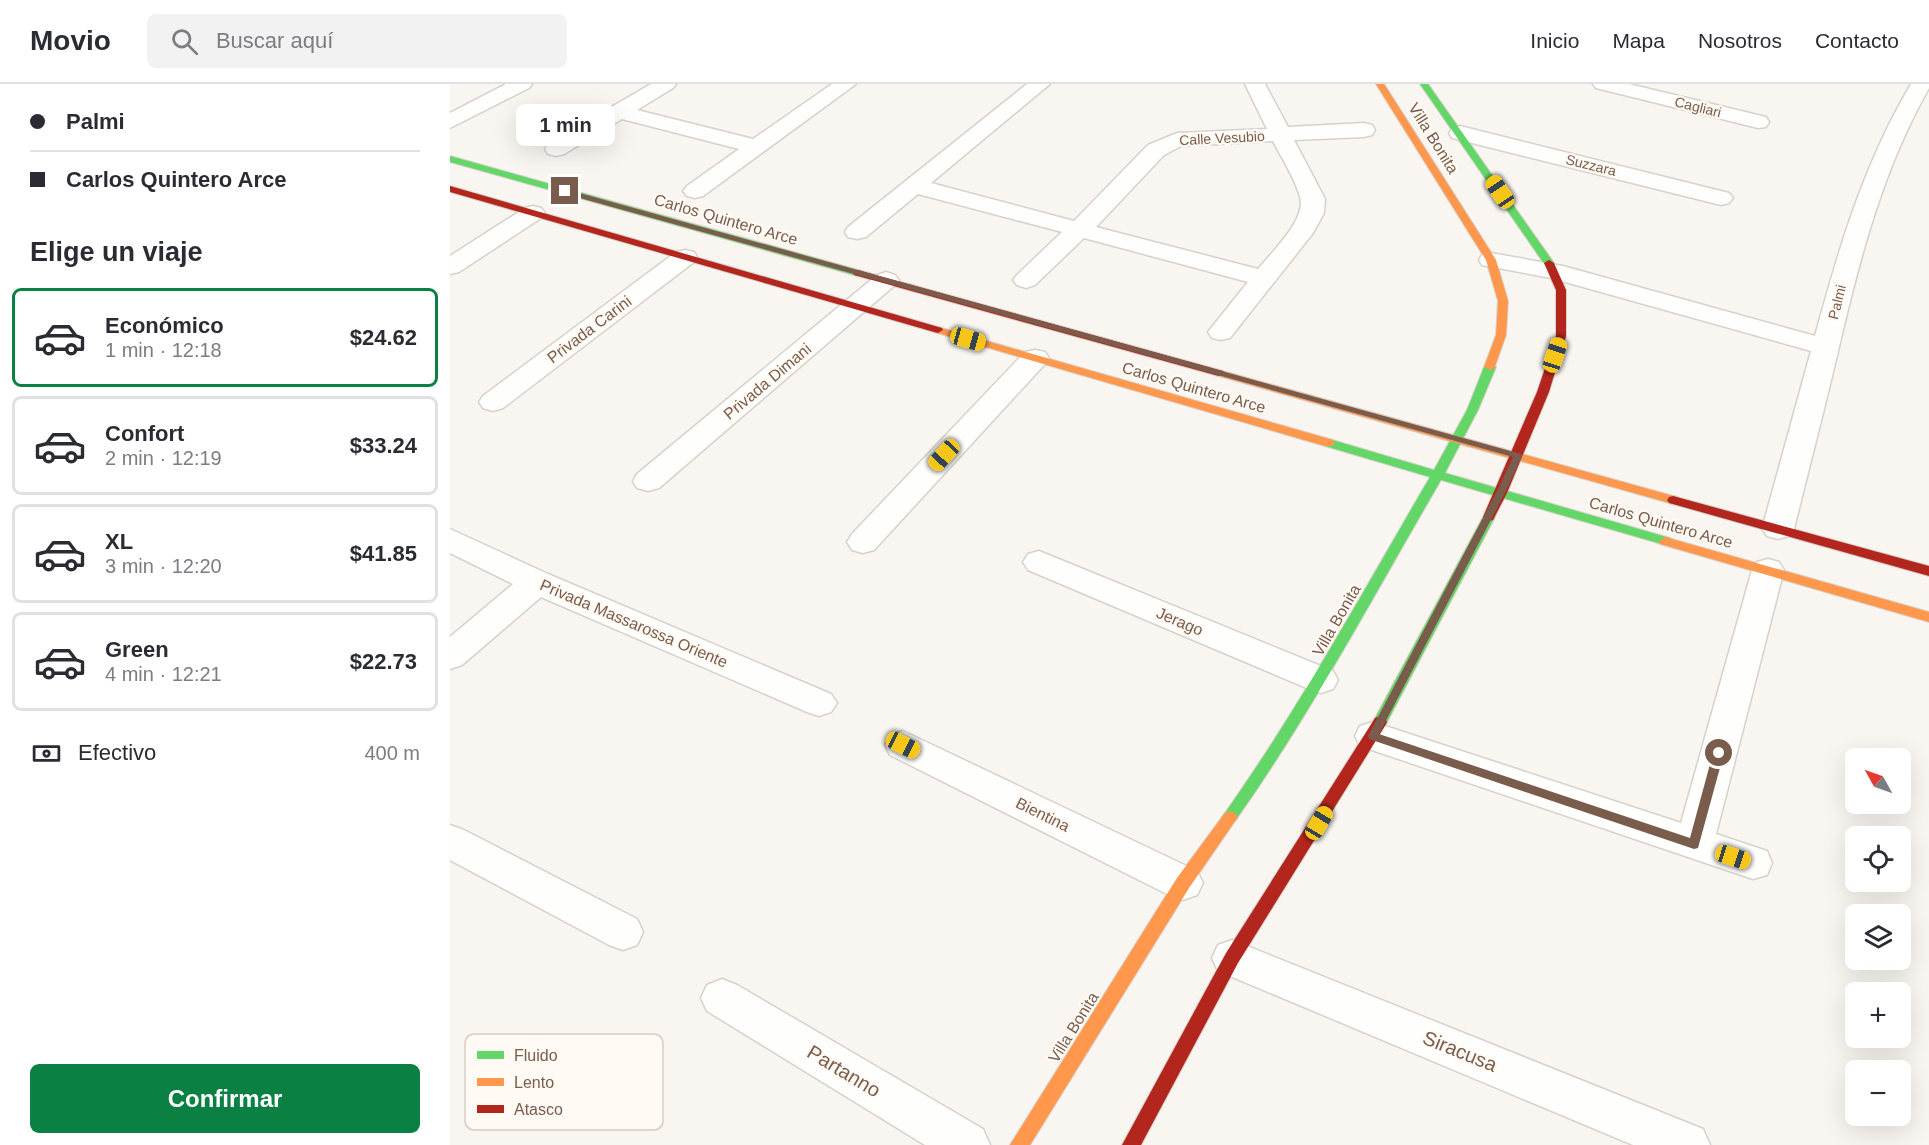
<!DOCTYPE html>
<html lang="es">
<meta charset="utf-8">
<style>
:root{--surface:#fff;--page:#f2f2f3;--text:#2b2b33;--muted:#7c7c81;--line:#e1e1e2;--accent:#0b8043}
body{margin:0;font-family:Arial,sans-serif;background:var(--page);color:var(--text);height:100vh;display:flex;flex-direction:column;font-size:22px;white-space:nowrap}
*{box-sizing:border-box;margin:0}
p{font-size:20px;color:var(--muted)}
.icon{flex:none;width:33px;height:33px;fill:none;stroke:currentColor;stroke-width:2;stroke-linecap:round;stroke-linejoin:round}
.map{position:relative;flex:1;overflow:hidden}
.drawer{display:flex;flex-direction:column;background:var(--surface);width:450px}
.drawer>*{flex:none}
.top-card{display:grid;align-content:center;height:132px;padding:0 30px;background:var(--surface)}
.needle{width:39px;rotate:310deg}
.tools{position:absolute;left:1395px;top:664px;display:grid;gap:12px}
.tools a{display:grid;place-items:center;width:66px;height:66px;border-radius:9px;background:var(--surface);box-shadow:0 6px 24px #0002;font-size:30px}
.end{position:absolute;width:27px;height:27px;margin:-14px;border:8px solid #7a5c4d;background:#fff;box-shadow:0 0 0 3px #fff}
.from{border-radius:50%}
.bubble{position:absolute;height:42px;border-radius:9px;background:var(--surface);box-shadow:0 6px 24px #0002;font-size:20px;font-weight:700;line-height:42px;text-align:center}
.car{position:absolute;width:18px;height:36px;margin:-18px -9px;border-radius:8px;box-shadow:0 0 4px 2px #0007;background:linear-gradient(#f5c518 24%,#345 0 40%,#f5c518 0 76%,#345 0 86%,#f5c518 0)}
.top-card b{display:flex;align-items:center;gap:21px;height:57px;font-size:22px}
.top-card b+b{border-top:2px solid var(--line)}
.top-card i{width:15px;height:15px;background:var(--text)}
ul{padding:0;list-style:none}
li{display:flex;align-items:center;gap:18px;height:99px;margin:0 12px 9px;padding:0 18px;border:3px solid var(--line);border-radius:9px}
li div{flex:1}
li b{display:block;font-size:22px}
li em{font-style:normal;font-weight:700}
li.current{border-color:var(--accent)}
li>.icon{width:54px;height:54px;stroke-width:1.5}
h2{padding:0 30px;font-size:27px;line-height:72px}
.pay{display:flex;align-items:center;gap:15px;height:66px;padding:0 30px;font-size:22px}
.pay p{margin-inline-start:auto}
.action{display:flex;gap:12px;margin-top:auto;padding:12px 30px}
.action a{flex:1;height:69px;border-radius:9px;background:var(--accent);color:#fff;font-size:24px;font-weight:700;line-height:69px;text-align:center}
header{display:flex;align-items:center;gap:36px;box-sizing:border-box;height:84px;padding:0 30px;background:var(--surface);border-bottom:2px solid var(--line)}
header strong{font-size:28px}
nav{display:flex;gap:33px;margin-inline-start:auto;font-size:21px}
.search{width:420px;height:54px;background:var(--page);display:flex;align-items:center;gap:15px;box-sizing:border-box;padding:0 21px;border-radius:9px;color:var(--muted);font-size:22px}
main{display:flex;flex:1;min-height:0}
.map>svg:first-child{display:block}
</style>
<header>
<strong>Movio</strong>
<div class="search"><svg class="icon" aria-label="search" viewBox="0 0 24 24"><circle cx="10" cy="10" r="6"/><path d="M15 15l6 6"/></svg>Buscar aquí</div>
<nav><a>Inicio</a><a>Mapa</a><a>Nosotros</a><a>Contacto</a></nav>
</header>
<main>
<section class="drawer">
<div class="top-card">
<b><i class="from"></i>Palmi</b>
<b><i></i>Carlos Quintero Arce</b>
</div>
<h2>Elige un viaje</h2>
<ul>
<li class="current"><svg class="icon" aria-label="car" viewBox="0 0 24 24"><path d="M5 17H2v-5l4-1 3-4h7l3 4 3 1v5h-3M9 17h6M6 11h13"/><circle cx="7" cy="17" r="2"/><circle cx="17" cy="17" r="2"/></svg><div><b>Económico</b><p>1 min · 12:18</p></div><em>$24.62</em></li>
<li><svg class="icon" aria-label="car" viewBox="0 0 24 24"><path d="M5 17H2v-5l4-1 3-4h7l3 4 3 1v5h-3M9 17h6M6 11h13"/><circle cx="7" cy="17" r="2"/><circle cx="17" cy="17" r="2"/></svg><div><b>Confort</b><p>2 min · 12:19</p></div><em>$33.24</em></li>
<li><svg class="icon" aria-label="car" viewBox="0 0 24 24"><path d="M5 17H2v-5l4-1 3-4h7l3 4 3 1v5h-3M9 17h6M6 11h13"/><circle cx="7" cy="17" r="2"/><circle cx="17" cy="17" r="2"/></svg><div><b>XL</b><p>3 min · 12:20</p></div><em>$41.85</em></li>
<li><svg class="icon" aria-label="car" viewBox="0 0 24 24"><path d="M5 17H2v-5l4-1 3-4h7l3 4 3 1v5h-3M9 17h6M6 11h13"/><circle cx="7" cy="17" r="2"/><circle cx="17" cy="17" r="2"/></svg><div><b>Green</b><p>4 min · 12:21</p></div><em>$22.73</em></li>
</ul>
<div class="pay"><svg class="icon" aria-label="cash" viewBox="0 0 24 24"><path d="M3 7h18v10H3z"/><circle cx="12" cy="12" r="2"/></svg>Efectivo<p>400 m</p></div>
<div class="action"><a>Confirmar</a></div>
</section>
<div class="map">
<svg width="1479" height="1061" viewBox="0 0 1479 1061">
<rect width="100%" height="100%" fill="#f9f5f0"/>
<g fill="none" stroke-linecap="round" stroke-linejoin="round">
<g stroke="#d7d1cb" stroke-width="3">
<g id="street">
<polygon points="56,0 82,0 79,4 0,44 0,29"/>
<polygon points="201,0 226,0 223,4 187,26 303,55 382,0 406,0 253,112 245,114 237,112 233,107 237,102 289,65 172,35 114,70 106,72 98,70 95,65 98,60"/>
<path d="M577,0H600L481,99L624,137L698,61L727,49L817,45L795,0H815L838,43L914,39L922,41L925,46L922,51L914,53L844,56L875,115L874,129L863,149L780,254L771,256L762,254L758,248L798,198L634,154L585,201L576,204L567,201L563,196L567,191L612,148L468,110L416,153L407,155L398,153L395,148L398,143ZM823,57C832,75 845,94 850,113C857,135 821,169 808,185L646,143L714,71L731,62Z"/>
<polygon points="1143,0 1179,0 1316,33 1319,38 1316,43 1308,44 1146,4"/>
<path d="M1461,0H1479V4C1433,85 1410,173 1389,263C1375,323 1359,384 1344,445L1339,452L1328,455L1317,452L1312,445L1361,267L1101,194L1032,181L1029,176L1032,171L1041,169L1113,182L1365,252C1389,164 1414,79 1461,0Z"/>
<polygon points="1010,42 1279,109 1283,114 1279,119 1271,121 1002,54 999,49 1002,44"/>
<polygon points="83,122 91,124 95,129 91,134 9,188 0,190 0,172 75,124"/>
<polygon points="235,166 244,168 247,173 244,178 53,324 43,327 33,324 29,318 33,312 226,168"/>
<polygon points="436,188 445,191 449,196 445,201 209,404 198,407 187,404 183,397 187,390 427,191"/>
<polygon points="585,266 595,268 599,274 595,280 424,466 413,469 402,466 397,458 402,450 575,268"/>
<polygon points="0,445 98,490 381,610 387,619 381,628 369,632 357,628 91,513 12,581 0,585 0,553 63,500 0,469"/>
<polygon points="589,467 883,587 888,596 883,605 871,609 859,605 578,486 573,478 578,470"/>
<polygon points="1318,475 1329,478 1334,486 1266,750 1317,767 1322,779 1317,791 1303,795 910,662 905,652 910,642 923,638 1231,739 1302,486 1307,478"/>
<polygon points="453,647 747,787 753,799 747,811 733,816 719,811 440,671 435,661 440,651"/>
<polygon points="0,741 14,746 187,835 193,848 187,861 173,866 159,861 0,776"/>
<polygon points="782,856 1253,1045 1260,1061 1183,1061 768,887 762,874 768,861"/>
<polygon points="272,895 287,901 533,1045 540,1061 475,1061 257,927 251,914 257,901"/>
</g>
</g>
<g stroke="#d9d2cb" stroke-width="2">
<g id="fast">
<polygon points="970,0 978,0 1104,179 1103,181 1095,181"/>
<polygon points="0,72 412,187 413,189 408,192 404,191 0,78"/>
<path d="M1040,280L1046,283L1028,326L995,389L1220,454L1221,457L1215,461L991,396C924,511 862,628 785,737L780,739L775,737L772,733L775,729C851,621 914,506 980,393L875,362L873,359L879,355L984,386L1017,326L1034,283Z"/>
<polygon points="1039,429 1045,433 937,638 935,642 925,642 923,638 1033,433"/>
</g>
</g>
<g stroke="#d9d2cb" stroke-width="2">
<g id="slow">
<polygon points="926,0 934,0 1046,176 1058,217 1056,251 1044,285 1040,286 1034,283 1046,251 1048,217 1036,176"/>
<polygon points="488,243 883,356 885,359 883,362 875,362 484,248 483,246"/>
<polygon points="769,286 1227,413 1229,416 1223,420 765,291 765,287"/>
<polygon points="1215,453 1479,528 1479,538 1210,460 1209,457"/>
<polygon points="780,727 785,729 788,733 785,737 739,804 580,1061 560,1061 727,794 775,729"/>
</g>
</g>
<g stroke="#d9d2cb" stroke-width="2">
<g id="jam">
<polygon points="0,102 492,244 493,246 488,249 484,248 0,108"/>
<polygon points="1099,176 1104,179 1116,206 1116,252 1099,308 1057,409 1043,436 1039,437 1033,433 1087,308 1106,252 1106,206 1094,179"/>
<polygon points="408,186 773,287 775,289 769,292 765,291 404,191 403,189"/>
<polygon points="1223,412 1479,482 1479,492 1219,419 1217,416 1219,413"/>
<polygon points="930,632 935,634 937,638 935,642 788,879 691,1061 672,1061 776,869 925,634"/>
</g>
</g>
<use href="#street" fill="#fefefd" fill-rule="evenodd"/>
<use href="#fast" fill="#63d668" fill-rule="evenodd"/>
<use href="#slow" fill="#ff974d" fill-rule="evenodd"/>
<use href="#jam" fill="#b3261e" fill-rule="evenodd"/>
</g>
<polygon fill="#7a5c4d" points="115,105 1071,370 1072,372 1055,409 929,650 1240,754 1263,669 1265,666 1272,666 1274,669 1248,764 1244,765 919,655 918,652 1046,409 1063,373 112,109"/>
<g text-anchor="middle" stroke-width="4.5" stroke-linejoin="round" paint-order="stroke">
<g font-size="14" fill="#7a5c4d" stroke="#fffaf3">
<text transform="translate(1248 23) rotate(14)" y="5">Cagliari</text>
<text transform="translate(772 54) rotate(-3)" y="5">Calle Vesubio</text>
<text transform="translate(1141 81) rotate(14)" y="5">Suzzara</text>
<text transform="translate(1387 218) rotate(-76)" y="5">Palmi</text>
</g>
<g font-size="16" fill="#7a5c4d" stroke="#fffaf3">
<text transform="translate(984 54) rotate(58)" y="6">Villa Bonita</text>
<text transform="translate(276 135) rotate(16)" y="6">Carlos Quintero Arce</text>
<text transform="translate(139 245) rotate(-37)" y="6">Privada Carini</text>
<text transform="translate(317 297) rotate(-40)" y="6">Privada Dimani</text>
<text transform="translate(744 303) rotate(16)" y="6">Carlos Quintero Arce</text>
<text transform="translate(1211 438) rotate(16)" y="6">Carlos Quintero Arce</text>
<text transform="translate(886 536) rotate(-60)" y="6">Villa Bonita</text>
<text transform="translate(730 537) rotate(23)" y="6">Jerago</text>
<text transform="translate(184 539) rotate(23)" y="6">Privada Massarossa Oriente</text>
<text transform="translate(593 730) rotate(26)" y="6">Bientina</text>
<text transform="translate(623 943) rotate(-58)" y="6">Villa Bonita</text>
</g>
<g font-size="20" fill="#7a5c4d" stroke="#fffaf3">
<text transform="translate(1010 967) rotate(22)" y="7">Siracusa</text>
<text transform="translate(394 987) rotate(31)" y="7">Partanno</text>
</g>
</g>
<rect x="15" y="950" width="198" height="96" rx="9" fill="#fffaf3" stroke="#d7cbc1" stroke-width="1.5"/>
<rect x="27" y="967" width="27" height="8" fill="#63d668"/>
<rect x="27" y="994" width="27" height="8" fill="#ff974d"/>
<rect x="27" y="1021" width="27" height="8" fill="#b3261e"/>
<g font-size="16" fill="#7a5c4d">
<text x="64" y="977">Fluido</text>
<text x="64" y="1004">Lento</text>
<text x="64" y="1031">Atasco</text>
</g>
</svg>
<div class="tools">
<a><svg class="needle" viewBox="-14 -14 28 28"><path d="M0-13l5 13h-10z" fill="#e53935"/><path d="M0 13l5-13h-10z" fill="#7c7c81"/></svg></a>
<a><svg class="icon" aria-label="locate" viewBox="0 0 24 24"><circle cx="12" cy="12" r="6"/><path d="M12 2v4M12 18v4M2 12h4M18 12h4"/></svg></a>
<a><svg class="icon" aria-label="layers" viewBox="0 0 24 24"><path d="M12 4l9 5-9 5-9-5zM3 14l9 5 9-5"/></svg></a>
<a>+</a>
<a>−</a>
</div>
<i class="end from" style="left:1269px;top:669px"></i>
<i class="end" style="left:115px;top:107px"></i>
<div class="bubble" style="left:66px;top:20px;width:99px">1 min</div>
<i class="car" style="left:1050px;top:108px;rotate:326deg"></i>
<i class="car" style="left:518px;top:255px;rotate:106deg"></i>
<i class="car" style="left:1105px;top:271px;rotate:18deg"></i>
<i class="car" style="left:494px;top:371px;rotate:223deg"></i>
<i class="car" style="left:453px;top:661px;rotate:117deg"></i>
<i class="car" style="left:869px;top:739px;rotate:31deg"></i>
<i class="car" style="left:1283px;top:773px;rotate:108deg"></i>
</div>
</main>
